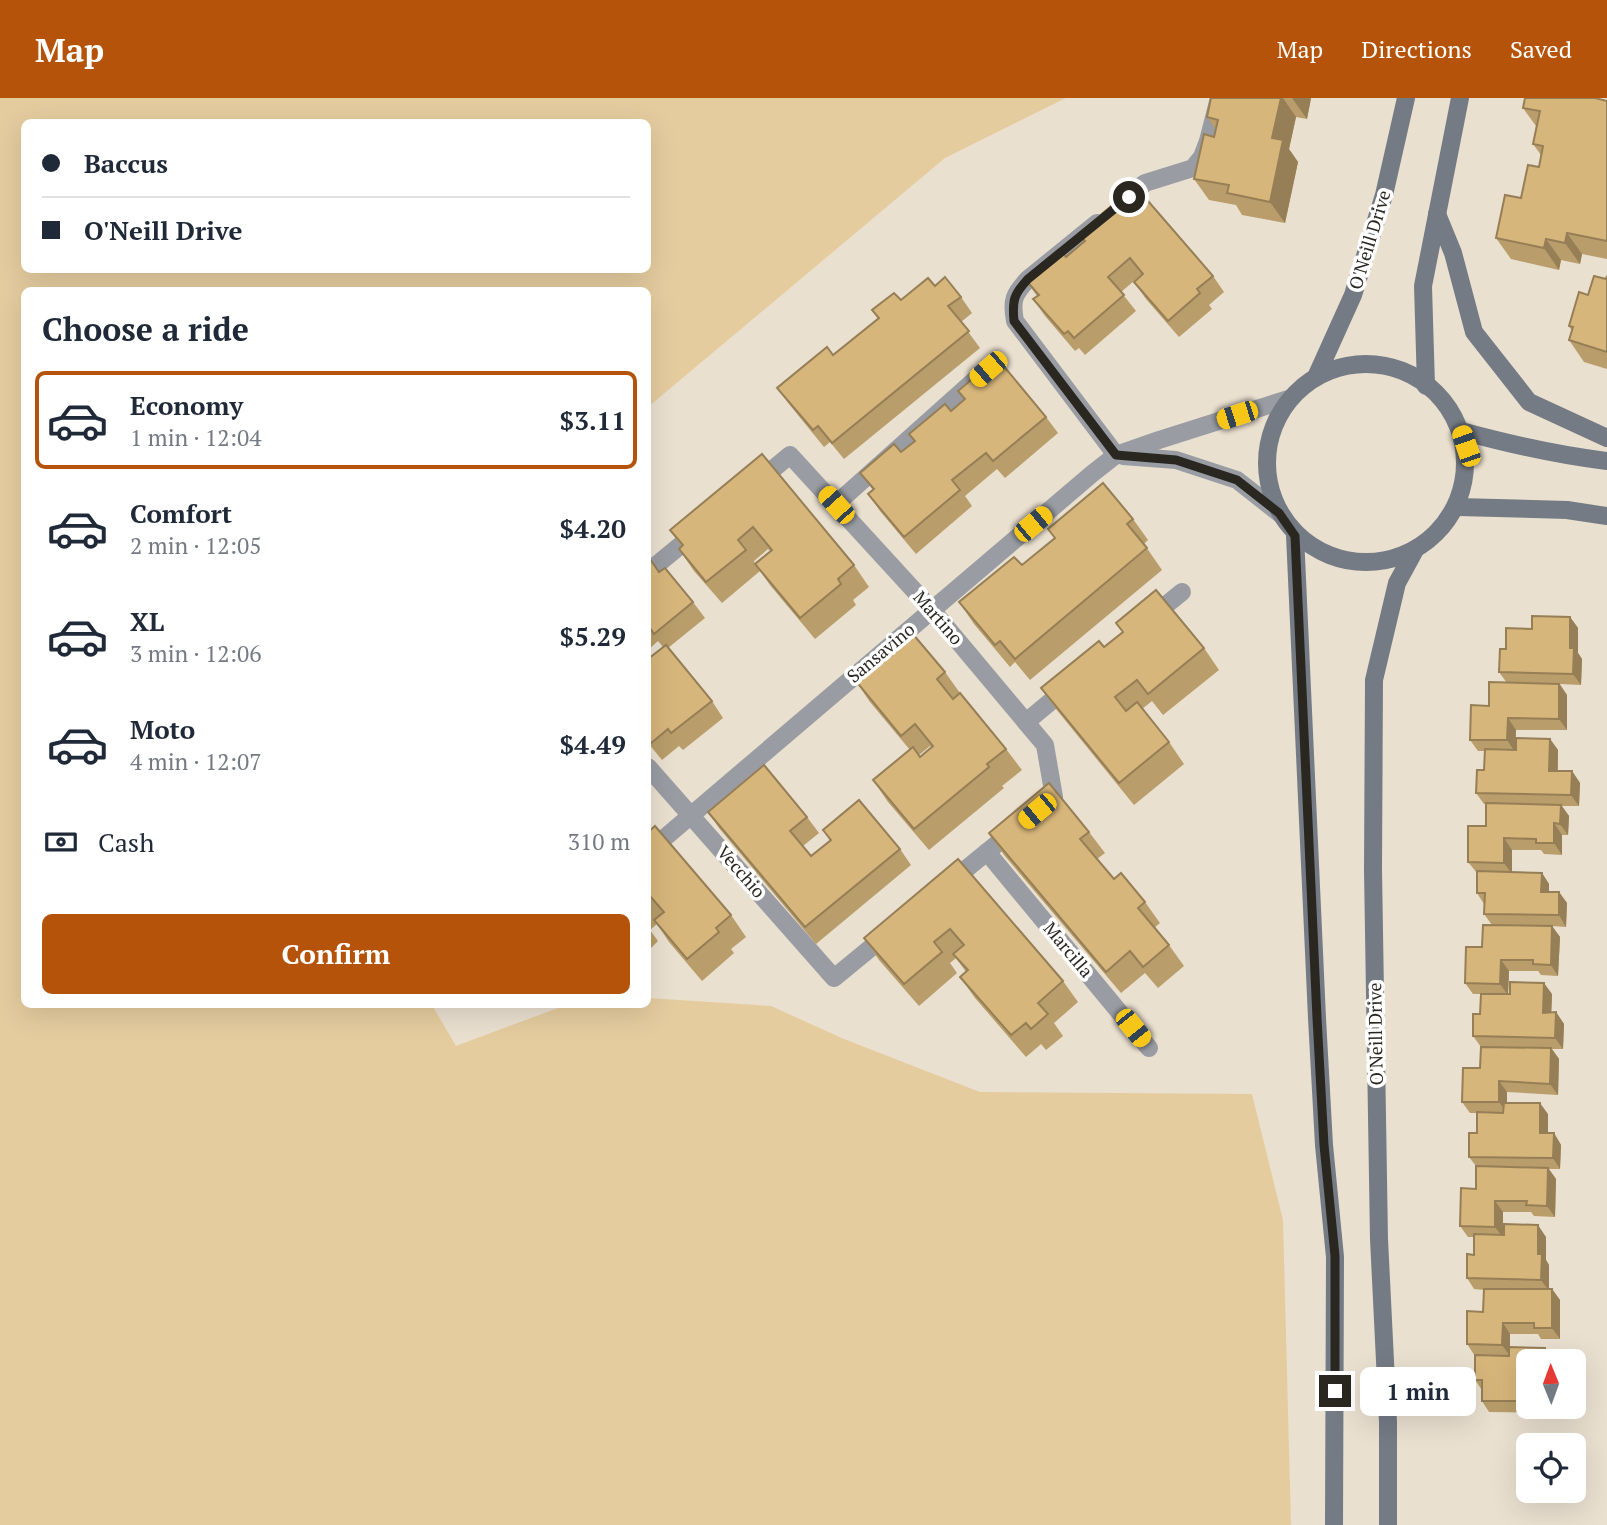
<!DOCTYPE html>
<meta charset="utf-8">
<style>
:root{--surface:#fff;--page:#f6f6f7;--text:#1f2937;--muted:#747a83;--line:#e0e1e3;--accent:#b45309}
body{margin:0;font-family:"PT Serif",serif;background:var(--page);color:var(--text);height:100vh;display:flex;flex-direction:column;font-size:26px;white-space:nowrap}
*{box-sizing:border-box;margin:0}
p{font-size:23px;color:var(--muted)}
.icon{flex:none;width:38px;height:38px;fill:none;stroke:currentColor;stroke-width:2;stroke-linecap:round;stroke-linejoin:round}
.map{position:relative;flex:1;overflow:hidden}
.sheet{position:absolute;left:21px;top:189px;width:630px;height:721px;display:flex;flex-direction:column;background:var(--surface);border-radius:10px;box-shadow:0 7px 28px #0002}
.sheet>*{flex:none}
.hud{position:absolute;left:21px;top:21px;width:630px;height:154px;border-radius:10px;box-shadow:0 7px 28px #0002;display:grid;align-content:center;height:154px;padding:0 21px;background:var(--surface)}
.needle{width:46px;rotate:359deg}
.controls{position:absolute;left:1516px;top:1251px;display:grid;gap:14px}
.controls a{display:grid;place-items:center;width:70px;height:70px;border-radius:10px;background:var(--surface);box-shadow:0 7px 28px #0002;font-size:35px}
.end{position:absolute;width:32px;height:32px;margin:-16px;border:9px solid #2a2721;background:#fff;box-shadow:0 0 0 4px #fff}
.from{border-radius:50%}
.bubble{position:absolute;height:49px;border-radius:10px;background:var(--surface);box-shadow:0 7px 28px #0002;font-size:23px;font-weight:800;line-height:49px;text-align:center}
.car{position:absolute;width:21px;height:42px;margin:-21px -10px;border-radius:9px;box-shadow:0 0 5px 2px #0007;background:linear-gradient(#f5c518 24%,#345 0 40%,#f5c518 0 76%,#345 0 86%,#f5c518 0)}
.hud b{display:flex;align-items:center;gap:24px;height:66px;font-size:26px}
.hud b+b{border-top:2px solid var(--line)}
.hud i{width:18px;height:18px;background:var(--text)}
ul{padding:0;list-style:none}
li{display:flex;align-items:center;gap:21px;height:98px;margin:0 14px 10px;padding:0 7px;border:4px solid transparent;border-radius:10px}
li div{flex:1}
li b{display:block;font-size:26px}
li em{font-style:normal;font-weight:800}
li.active{border-color:var(--accent)}
li>.icon{width:63px;height:63px;stroke-width:1.5}
h2{padding:0 21px;font-size:32px;line-height:84px}
.pay{display:flex;align-items:center;gap:18px;height:77px;padding:0 21px;font-size:26px}
.pay p{margin-inline-start:auto}
.button{display:flex;gap:14px;margin-top:auto;padding:14px 21px}
.button a{flex:1;height:80px;border-radius:10px;background:var(--accent);color:#fff;font-size:28px;font-weight:800;line-height:80px;text-align:center}
header{display:flex;align-items:center;gap:42px;box-sizing:border-box;height:98px;padding:0 35px;background:var(--accent);color:#fff}
header strong{font-size:33px}
nav{display:flex;gap:38px;margin-inline-start:auto;font-size:24px}
.map>svg:first-child{display:block}
</style>
<header>
<strong>Map</strong>
<nav><a>Map</a><a>Directions</a><a>Saved</a></nav>
</header>
<div class="map">
<svg width="1607" height="1427" viewBox="0 0 1607 1427">
<rect width="100%" height="100%" fill="#eae0d0"/>
<path fill="#e5cc9f" fill-rule="evenodd" d="M0,0H1066L945,60L648,309V192H24V906L432,907L456,948L566,907L648,906V900L771,908L844,941L980,994L1252,996L1283,1122L1291,1427H0ZM24,24H648V172H24Z"/>
<g fill="none" stroke-linecap="round" stroke-linejoin="round">
<g stroke="#999da3" stroke-width="18">
<polyline points="1121,105 1145,85 1193,70 1202,59 1208,43 1219,0"/>
<path d="M1097,125L1028,181C1014,196 1011,202 1015,223L1116,357"/>
<polyline points="1123,358 1176,362 1237,382 1279,415"/>
<polyline points="755,386 790,357 932,512 1045,647 1054,699 1044,707"/>
<polyline points="836,406 977,280"/>
<polyline points="648,474 699,432"/>
<polyline points="1150,520 1182,494"/>
<polyline points="1026,624 1067,590"/>
<polyline points="648,669 834,880 890,834"/>
<polyline points="648,754 1093,375 1116,357 1159,342 1288,301"/>
<polyline points="987,754 1149,950"/>
<polyline points="949,785 1014,732"/>
</g>
<g stroke="#757b85" stroke-width="18">
<polyline points="1437,116 1453,155 1474,234 1529,304 1607,340"/>
<circle cx="1366" cy="365" r="99"/>
<polyline points="1316,279 1353,197 1384,97 1406,0"/>
<polyline points="1426,288 1423,188 1460,0"/>
<path d="M1461,333C1509,346 1557,357 1607,363"/>
<polyline points="1458,409 1567,412 1607,418"/>
<polyline points="1295,437 1317,920 1324,1047 1335,1159 1334,1427"/>
<polyline points="1388,1427 1388,1324 1379,1141 1373,772 1374,582 1397,485 1415,452"/>
</g>
</g>
<g fill="#b99d6a" fill-rule="evenodd">
<polygon points="1211,0 1311,0 1307,21 1296,19 1289,51 1298,64 1285,125 1242,117 1236,107 1209,102 1194,81 1214,39 1216,32 1207,19"/>
<polygon points="1607,3 1607,161 1582,156 1580,166 1561,162 1559,172 1511,161 1496,140 1521,100 1539,69 1541,57 1533,46 1536,28 1523,10"/>
<polygon points="1078,136 1213,178 1224,194 1209,207 1212,211 1179,239 1146,201 1134,184 1141,177 1121,194 1136,213 1085,257 1079,250 1075,253 1045,218 1033,201 1037,198 1024,180 1066,159 1084,144"/>
<polygon points="1607,178 1607,271 1584,264 1569,242 1572,233 1569,228 1588,197 1606,181"/>
<polygon points="935,188 961,199 972,215 961,224 980,250 844,361 830,344 824,349 789,306 777,290 833,257 878,221 872,212 901,202"/>
<polygon points="958,293 1046,319 1058,335 1005,380 997,371 965,398 972,408 916,456 880,413 868,396 873,392 860,375 901,354 964,302"/>
<path d="M762,356L854,467L869,489L853,502L856,507L815,541L770,487L760,473L722,505L694,473L679,451L682,449L670,432ZM768,451L770,453L755,466L754,463Z"/>
<polygon points="1133,421 1148,442 1144,446 1162,472 1030,582 1015,564 1010,569 974,526 959,504 1022,467 1055,440 1048,431"/>
<polygon points="648,463 693,504 705,520 668,550 712,603 723,620 683,652 679,648 662,662 648,645 648,561 663,549 658,543 648,552"/>
<polygon points="1570,519 1578,530 1578,555 1582,561 1581,587 1560,586 1567,597 1567,632 1516,632 1515,652 1550,641 1558,652 1558,673 1572,673 1580,685 1579,708 1562,708 1569,718 1568,737 1562,737 1562,757 1544,756 1541,752 1512,752 1512,774 1542,775 1549,786 1549,794 1559,794 1567,805 1566,829 1552,828 1560,839 1558,878 1541,877 1538,873 1509,873 1508,896 1552,896 1551,914 1556,914 1564,926 1563,951 1552,951 1559,961 1558,997 1507,994 1507,1005 1548,1016 1548,1035 1554,1035 1561,1047 1560,1071 1549,1071 1556,1081 1555,1119 1534,1118 1531,1114 1503,1114 1503,1137 1546,1139 1546,1162 1549,1167 1549,1191 1552,1191 1560,1202 1560,1241 1541,1241 1538,1236 1510,1236 1510,1249 1553,1262 1553,1264 1528,1264 1528,1309 1563,1309 1563,1315 1489,1314 1482,1303 1482,1292 1475,1282 1475,1258 1467,1246 1483,1214 1484,1192 1474,1191 1467,1180 1474,1157 1474,1139 1468,1139 1460,1128 1476,1091 1476,1068 1469,1059 1477,1035 1477,1015 1470,1015 1462,1004 1480,970 1481,949 1473,938 1480,916 1481,896 1473,896 1465,885 1492,827 1484,816 1484,806 1477,795 1477,775 1468,764 1486,728 1486,706 1484,706 1476,695 1484,672 1485,653 1478,653 1470,642 1489,608 1507,585 1499,574 1506,551 1532,531"/>
<polygon points="1116,525 1204,550 1219,572 1163,617 1152,603 1142,611 1169,644 1184,666 1134,707 1056,611 1041,590 1104,549 1123,534"/>
<path d="M945,574L960,595L1006,651L1022,672L1002,688L1004,690L929,752L888,704L873,682L910,652L870,604L855,582ZM930,648L932,649L920,659L919,657Z"/>
<polygon points="708,714 807,719 819,735 803,748 811,758 830,743 823,732 900,751 911,767 816,846 719,730"/>
<polygon points="648,734 731,817 746,839 731,851 734,855 702,883 669,844 657,826 650,832 658,843 648,853"/>
<polygon points="1089,734 1105,755 1097,761 1114,781 1145,804 1160,825 1154,830 1169,847 1184,868 1158,890 1145,875 1121,895 1004,757 989,735"/>
<polygon points="958,761 1063,883 1078,904 1054,925 1063,938 1046,952 1041,946 1026,959 975,900 960,879 966,874 956,860 950,865 957,875 919,908 879,862 864,840"/>
</g>
<g fill="#967f56">
<polygon points="1281,0 1283,0 1296,19 1289,51 1298,64 1285,125 1270,104 1272,40"/>
<polygon points="1292,0 1311,0 1307,21"/>
<polygon points="1567,135 1582,156 1580,166 1565,145"/>
<polygon points="1546,141 1561,162 1559,172 1544,150"/>
<polygon points="1570,519 1578,530 1578,555 1582,561 1581,587 1573,576 1570,550"/>
<polygon points="1559,586 1567,597 1567,632 1559,621"/>
<polygon points="1508,620 1516,632 1515,654 1507,642"/>
<polygon points="1550,641 1558,652 1557,684 1549,673"/>
<polygon points="1572,673 1580,685 1579,708 1571,697"/>
<polygon points="1561,707 1569,718 1568,737 1560,726"/>
<polygon points="1554,725 1562,737 1562,757 1554,745"/>
<polygon points="1504,740 1512,752 1512,776 1504,765"/>
<polygon points="1542,775 1549,786 1549,805 1541,794"/>
<polygon points="1559,794 1567,805 1566,829 1559,817"/>
<polygon points="1552,828 1560,839 1558,878 1551,867"/>
<polygon points="1501,862 1509,873 1508,897 1500,886"/>
<polygon points="1544,885 1552,896 1551,926 1543,915"/>
<polygon points="1556,914 1564,926 1563,951 1555,940"/>
<polygon points="1551,950 1559,961 1558,997 1550,986"/>
<polygon points="1499,983 1507,994 1507,1015 1499,1004"/>
<polygon points="1540,1005 1548,1016 1548,1046 1540,1035"/>
<polygon points="1554,1035 1561,1047 1560,1071 1553,1060"/>
<polygon points="1548,1070 1556,1081 1555,1119 1547,1108"/>
<polygon points="1495,1103 1503,1114 1503,1140 1495,1129"/>
<polygon points="1538,1127 1546,1139 1546,1162 1549,1167 1549,1193 1541,1182 1538,1156"/>
<polygon points="1552,1191 1560,1202 1560,1241 1552,1230"/>
<polygon points="1503,1225 1510,1236 1510,1258 1502,1247"/>
<polygon points="1545,1250 1553,1262 1553,1264 1545,1264"/>
</g>
<g fill="#d7b67b" stroke="#967f56" stroke-width="2">
<polygon points="1211,0 1281,0 1272,40 1283,42 1270,104 1227,95 1229,87 1194,81 1204,36 1214,39 1218,22 1207,19"/>
<polygon points="1525,0 1595,0 1607,3 1607,143 1567,135 1565,145 1546,141 1544,150 1496,140 1505,97 1521,100 1528,67 1539,69 1543,48 1533,46 1540,13 1523,10"/>
<polygon points="1135,88 1213,178 1197,191 1200,195 1168,223 1134,184 1143,176 1130,160 1108,179 1124,197 1074,240 1068,233 1064,236 1033,201 1039,197 1024,180 1059,151 1066,159 1085,143 1078,136"/>
<polygon points="1594,178 1606,181 1607,178 1607,254 1569,242 1573,229 1569,228 1579,194 1588,197"/>
<polygon points="945,179 961,199 948,208 969,233 832,345 818,328 813,332 777,290 827,249 833,257 879,220 872,212 894,195 901,202 928,180 935,188"/>
<polygon points="997,260 1046,319 993,363 986,355 952,382 960,392 904,439 868,396 874,391 860,375 894,346 901,354 915,343 909,336 945,306 951,313 965,301 958,293"/>
<polygon points="762,356 854,467 838,481 841,486 800,520 755,466 772,452 753,429 738,442 746,452 706,484 679,451 683,447 670,432"/>
<polygon points="1103,385 1133,421 1127,426 1147,450 1015,561 1000,543 995,547 959,504 1014,459 1022,467 1055,440 1048,431"/>
<polygon points="650,461 659,474 665,470 693,504 654,536 648,527 648,463"/>
<polygon points="1156,492 1204,550 1148,596 1137,582 1115,599 1126,613 1137,604 1169,644 1119,685 1041,590 1099,543 1104,549 1123,534 1116,525"/>
<polygon points="1532,518 1570,519 1570,550 1574,550 1573,576 1499,574 1500,551 1506,551 1506,530 1532,531"/>
<polygon points="912,535 945,574 937,581 953,601 960,595 1006,651 987,666 989,669 914,731 873,682 913,649 920,659 933,648 915,626 901,638 855,582"/>
<polygon points="666,547 712,603 671,635 668,631 650,646 648,643 648,561"/>
<polygon points="1489,584 1559,586 1559,621 1508,620 1507,642 1470,642 1471,607 1489,608"/>
<polygon points="1516,640 1550,641 1549,673 1572,673 1571,697 1476,695 1477,672 1484,672 1485,651 1516,652"/>
<polygon points="764,667 807,719 790,733 811,758 831,742 823,732 859,702 900,751 805,829 708,714"/>
<polygon points="1049,685 1089,734 1080,741 1114,781 1121,775 1145,804 1138,810 1169,847 1143,869 1130,853 1106,874 989,735"/>
<polygon points="1486,705 1561,707 1560,726 1554,725 1554,745 1536,745 1536,741 1504,740 1504,765 1468,764 1468,728 1486,728"/>
<polygon points="655,728 731,817 716,830 719,834 687,861 654,822 664,814 650,798 648,800 648,734"/>
<polygon points="958,761 1063,883 1038,905 1048,916 1031,931 1026,925 1011,937 960,879 968,872 953,856 964,847 950,831 934,844 942,854 904,886 864,840"/>
<polygon points="1477,773 1542,775 1541,794 1559,794 1559,817 1484,816 1485,795 1477,795"/>
<polygon points="1483,827 1552,828 1551,867 1533,866 1533,862 1501,862 1500,886 1465,885 1466,849 1482,849"/>
<polygon points="1510,884 1544,885 1543,915 1556,914 1555,940 1473,938 1473,916 1480,916 1481,896 1510,896"/>
<polygon points="1481,949 1551,950 1550,986 1499,983 1499,1004 1462,1004 1463,970 1480,970"/>
<polygon points="1504,1005 1540,1005 1540,1035 1554,1035 1553,1060 1469,1059 1469,1035 1477,1035 1477,1014 1503,1015"/>
<polygon points="1476,1068 1548,1070 1547,1108 1526,1107 1527,1103 1495,1103 1495,1129 1460,1128 1461,1090 1476,1091"/>
<polygon points="1504,1126 1538,1127 1538,1156 1542,1156 1541,1182 1467,1180 1467,1156 1474,1157 1474,1136 1504,1137"/>
<polygon points="1484,1191 1552,1191 1552,1230 1534,1230 1534,1225 1503,1225 1502,1247 1467,1246 1467,1213 1483,1214"/>
<polygon points="1509,1249 1545,1250 1545,1264 1528,1264 1528,1303 1482,1303 1482,1282 1475,1282 1475,1257 1509,1258"/>
</g>
<g fill="none" stroke-linecap="round" stroke-linejoin="round">
<path stroke="#2a2721" stroke-width="9" d="M1129,99L1028,181C1014,196 1012,202 1014,223L1116,357L1176,362L1237,382L1279,415L1295,438L1317,920L1324,1047L1335,1158V1293"/>
</g>
<g text-anchor="middle" stroke-width="7" stroke-linejoin="round" paint-order="stroke">
<g font-size="18" fill="#2a2721" stroke="#fff">
<text transform="translate(1370 142) rotate(-73)" y="6">O'Neill Drive</text>
<text transform="translate(938 520) rotate(49)" y="6">Martino</text>
<text transform="translate(881 555) rotate(-40)" y="6">Sansavino</text>
<text transform="translate(741 774) rotate(49)" y="6">Vecchio</text>
<text transform="translate(1068 852) rotate(50)" y="6">Marcilla</text>
<text transform="translate(1376 936) rotate(-91)" y="6">O'Neill Drive</text>
</g>
</g>
</svg>
<div class="controls">
<a><svg class="needle" viewBox="-14 -14 28 28"><path d="M0-13l5 13h-10z" fill="#e53935"/><path d="M0 13l5-13h-10z" fill="#747a83"/></svg></a>
<a><svg class="icon" aria-label="locate" viewBox="0 0 24 24"><circle cx="12" cy="12" r="6"/><path d="M12 2v4M12 18v4M2 12h4M18 12h4"/></svg></a>
</div>
<i class="end from" style="left:1129px;top:99px"></i>
<i class="end" style="left:1335px;top:1293px"></i>
<div class="bubble" style="left:1360px;top:1269px;width:116px">1 min</div>
<i class="car" style="left:988px;top:271px;rotate:229deg"></i>
<i class="car" style="left:1237px;top:317px;rotate:252deg"></i>
<i class="car" style="left:1466px;top:348px;rotate:341deg"></i>
<i class="car" style="left:836px;top:407px;rotate:318deg"></i>
<i class="car" style="left:1033px;top:426px;rotate:50deg"></i>
<i class="car" style="left:1037px;top:713px;rotate:230deg"></i>
<i class="car" style="left:1133px;top:930px;rotate:141deg"></i>
<div class="hud">
<b><i class="from"></i>Baccus</b>
<b><i></i>O'Neill Drive</b>
</div>
<section class="sheet">
<h2>Choose a ride</h2>
<ul>
<li class="active"><svg class="icon" aria-label="car" viewBox="0 0 24 24"><path d="M5 17H2v-5l4-1 3-4h7l3 4 3 1v5h-3M9 17h6M6 11h13"/><circle cx="7" cy="17" r="2"/><circle cx="17" cy="17" r="2"/></svg><div><b>Economy</b><p>1 min · 12:04</p></div><em>$3.11</em></li>
<li><svg class="icon" aria-label="car" viewBox="0 0 24 24"><path d="M5 17H2v-5l4-1 3-4h7l3 4 3 1v5h-3M9 17h6M6 11h13"/><circle cx="7" cy="17" r="2"/><circle cx="17" cy="17" r="2"/></svg><div><b>Comfort</b><p>2 min · 12:05</p></div><em>$4.20</em></li>
<li><svg class="icon" aria-label="car" viewBox="0 0 24 24"><path d="M5 17H2v-5l4-1 3-4h7l3 4 3 1v5h-3M9 17h6M6 11h13"/><circle cx="7" cy="17" r="2"/><circle cx="17" cy="17" r="2"/></svg><div><b>XL</b><p>3 min · 12:06</p></div><em>$5.29</em></li>
<li><svg class="icon" aria-label="car" viewBox="0 0 24 24"><path d="M5 17H2v-5l4-1 3-4h7l3 4 3 1v5h-3M9 17h6M6 11h13"/><circle cx="7" cy="17" r="2"/><circle cx="17" cy="17" r="2"/></svg><div><b>Moto</b><p>4 min · 12:07</p></div><em>$4.49</em></li>
</ul>
<div class="pay"><svg class="icon" aria-label="cash" viewBox="0 0 24 24"><path d="M3 7h18v10H3z"/><circle cx="12" cy="12" r="2"/></svg>Cash<p>310 m</p></div>
<div class="button"><a>Confirm</a></div>
</section>
</div>
